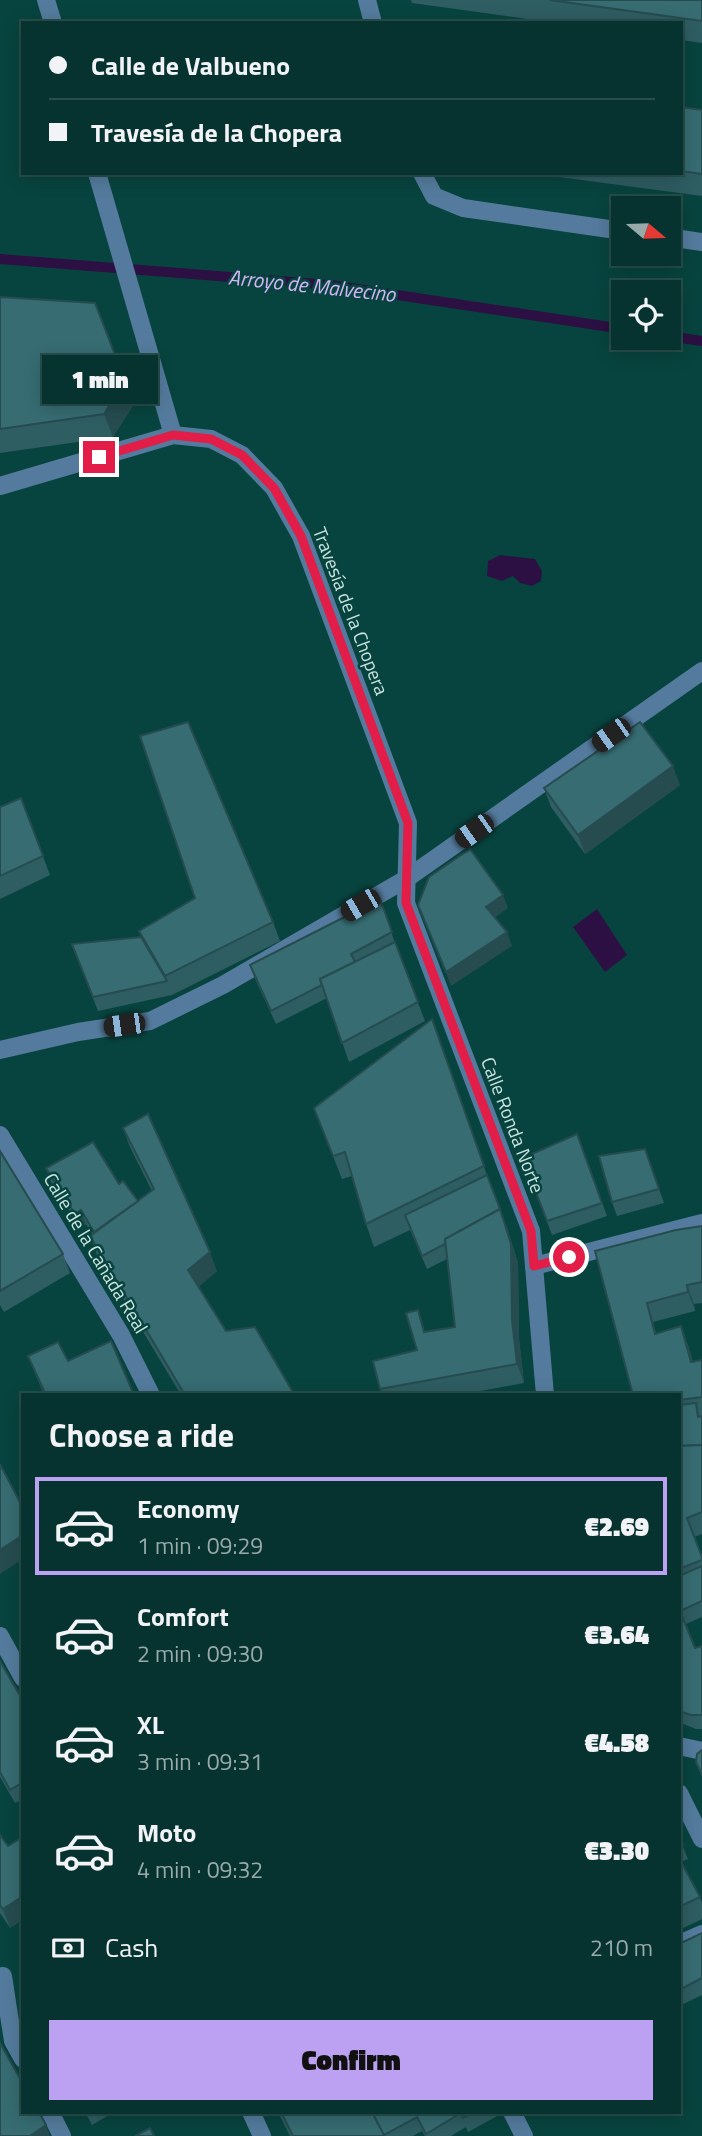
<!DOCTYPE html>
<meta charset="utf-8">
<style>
:root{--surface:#06332f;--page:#0f3b37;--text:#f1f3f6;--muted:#98aaaa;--line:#274e4b;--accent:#bca0f2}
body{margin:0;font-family:"Titillium Web",sans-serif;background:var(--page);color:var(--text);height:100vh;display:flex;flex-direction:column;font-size:26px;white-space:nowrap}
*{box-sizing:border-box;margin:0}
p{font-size:23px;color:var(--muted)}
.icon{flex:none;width:38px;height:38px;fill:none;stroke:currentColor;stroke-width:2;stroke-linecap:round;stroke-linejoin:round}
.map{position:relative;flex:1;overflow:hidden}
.sheet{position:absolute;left:21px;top:1393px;width:660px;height:721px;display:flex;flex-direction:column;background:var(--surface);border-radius:0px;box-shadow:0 4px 18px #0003,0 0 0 2px var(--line)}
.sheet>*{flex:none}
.guide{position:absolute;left:21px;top:21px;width:662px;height:154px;border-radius:0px;box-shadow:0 4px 18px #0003,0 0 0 2px var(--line);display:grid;align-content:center;height:154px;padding:0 28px;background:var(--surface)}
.needle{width:46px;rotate:109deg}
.buttons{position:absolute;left:611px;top:196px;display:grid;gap:14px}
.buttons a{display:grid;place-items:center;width:70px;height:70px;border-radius:0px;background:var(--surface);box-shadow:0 4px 18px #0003,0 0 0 2px var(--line);font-size:35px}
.end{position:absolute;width:32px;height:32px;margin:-16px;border:9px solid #e11d48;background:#fff;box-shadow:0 0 0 4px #fff}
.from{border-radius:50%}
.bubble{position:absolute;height:49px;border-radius:0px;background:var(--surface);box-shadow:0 4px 18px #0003,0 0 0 2px var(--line);font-size:23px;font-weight:800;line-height:49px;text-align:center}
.car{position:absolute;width:21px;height:42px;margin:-21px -10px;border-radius:9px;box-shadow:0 0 5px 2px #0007;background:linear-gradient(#222 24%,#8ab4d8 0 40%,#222 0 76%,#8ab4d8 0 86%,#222 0)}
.guide b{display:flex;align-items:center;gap:24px;height:66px;font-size:26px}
.guide b+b{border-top:2px solid var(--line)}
.guide i{width:18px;height:18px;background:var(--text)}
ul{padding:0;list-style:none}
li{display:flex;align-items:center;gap:21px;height:98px;margin:0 14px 10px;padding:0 14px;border:4px solid transparent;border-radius:0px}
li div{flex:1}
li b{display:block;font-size:26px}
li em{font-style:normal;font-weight:800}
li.current{border-color:var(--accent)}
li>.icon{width:63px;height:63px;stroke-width:1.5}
h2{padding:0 28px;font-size:32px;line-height:84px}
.pay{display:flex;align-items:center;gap:18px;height:77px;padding:0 28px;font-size:26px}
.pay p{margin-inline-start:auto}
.cta{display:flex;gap:14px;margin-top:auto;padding:14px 28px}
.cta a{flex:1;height:80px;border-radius:0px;background:var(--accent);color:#111;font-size:28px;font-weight:800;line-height:80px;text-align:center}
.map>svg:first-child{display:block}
</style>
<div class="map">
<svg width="702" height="2136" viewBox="0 0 702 2136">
<rect width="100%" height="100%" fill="#08443f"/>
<g fill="#2c1043">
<polygon points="500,555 535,559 542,571 541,581 532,586 520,583 513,576 502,581 487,576 488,561"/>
<polygon points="597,909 627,955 605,972 573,927"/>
</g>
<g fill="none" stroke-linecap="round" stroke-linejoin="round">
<g stroke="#2c1043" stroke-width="10">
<polyline points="0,259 331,285 623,329"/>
<polyline points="668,336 702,341"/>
</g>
<g stroke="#547b9d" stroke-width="18">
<polyline points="46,0 53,23"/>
<polyline points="367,0 373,23"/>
<polyline points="97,173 173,435"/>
<polyline points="422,173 434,196 463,208 623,231"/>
<polyline points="668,237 702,242"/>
<polyline points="0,486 173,435 211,439 242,455 274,488 301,536 408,823 406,903 531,1231 545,1395"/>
<polyline points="0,1050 78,1032 150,1021 223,985 406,879 702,671"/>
<polyline points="0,1135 121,1335 151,1395"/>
<polyline points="534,1266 702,1223"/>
<polyline points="0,1636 23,1678"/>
<polyline points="679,1746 702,1751"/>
<polyline points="679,1793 702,1839"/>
<polyline points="679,1944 702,1934"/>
<polyline points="3,1976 13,2041 23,2059"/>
<polyline points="50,2112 62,2136"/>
<polyline points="251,2112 262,2136"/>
<polyline points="512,2112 524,2136"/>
</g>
</g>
<g fill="#2e5d62">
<polygon points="411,0 702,0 702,43 681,40 681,23 556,23 412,3"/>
<polygon points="681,107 702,110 702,196 529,173 681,173"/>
<polygon points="0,297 134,404 113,437 0,453"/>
<polygon points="680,785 585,854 551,807 544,788"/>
<polygon points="21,798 50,875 0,899 0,807"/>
<polygon points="380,899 396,946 425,1021 349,1062 327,998 276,1024 255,979 250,965"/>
<polygon points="273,922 280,941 172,995 98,1011 72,944 141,937 139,931"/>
<polygon points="432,1019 489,1181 507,1228 518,1263 519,1339 524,1383 459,1395 382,1395 380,1389 417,1350 425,1332 455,1327 447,1259 427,1269 410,1230 374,1247 366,1224 352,1176 342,1179 314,1108"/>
<polygon points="123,1128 217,1271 198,1287 226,1331 255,1327 294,1395 181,1395 97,1255 90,1236 92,1234 86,1224 80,1228 51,1182 46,1168 119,1184 138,1201 152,1191 130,1147"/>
<polygon points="577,1134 607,1216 552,1235 523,1158"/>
<polygon points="645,1149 664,1203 617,1216 612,1202"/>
<polygon points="0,1151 63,1254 70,1273 4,1312 0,1305"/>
<polygon points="702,1226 702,1303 694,1304 695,1311 653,1322 656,1333 688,1345 693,1362 702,1360 702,1534 694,1537 702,1557 702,1617 686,1624 695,1648 702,1646 702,1729 696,1729 681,1723 679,1721 679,1395 595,1251"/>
<polygon points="28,1356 68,1361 134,1395 44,1395"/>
<polygon points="0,1661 23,1701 23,1799 15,1803 0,1777"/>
<polygon points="0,1835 10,1928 0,1913"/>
<polygon points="679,1837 688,1859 681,1862 702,1902 702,1919 679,1930"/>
<polygon points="702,1933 702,1995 679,2006 679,1944"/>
<polygon points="85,2112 114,2112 92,2125"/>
<polygon points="278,2112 498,2112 499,2115 468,2132 466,2127 451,2136 425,2136 422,2131 413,2136 290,2136"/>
</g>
<g fill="#264c50">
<polygon points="125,381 134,404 113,437 104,414"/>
<polygon points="673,766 680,785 585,854 578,835"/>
<polygon points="503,895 508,908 491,920 486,907"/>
<polygon points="507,932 512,946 451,986 446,972"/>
<polygon points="500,1209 518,1263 519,1339 524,1383 517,1364"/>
<polygon points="81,1210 86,1224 80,1228 75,1214"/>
<polygon points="210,1252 217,1271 195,1289 188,1270"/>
<polygon points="687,1285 694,1304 695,1311 688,1292"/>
<polygon points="647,1303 653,1322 662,1353 655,1334"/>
<polygon points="681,1326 688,1345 698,1381 691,1362"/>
<polygon points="23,1535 23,1559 0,1574 0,1550"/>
<polygon points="23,1896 23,1920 10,1928 3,1909"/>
<polygon points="46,2125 50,2136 30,2136"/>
</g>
<g fill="#366c72" stroke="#264c50" stroke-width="2">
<polygon points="550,0 702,0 702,21"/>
<polygon points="681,107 702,110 702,174 681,171"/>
<polygon points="0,297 95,303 125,381 104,414 0,429"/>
<polygon points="188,722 273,922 165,976 139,931 195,898 140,736"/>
<polygon points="640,722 673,766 578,835 544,788"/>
<polygon points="21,798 43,856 0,876 0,807"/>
<polygon points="470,849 503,895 486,907 507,932 446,972 418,905 429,877"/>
<polygon points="380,899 392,932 351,954 355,962 320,979 322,985 271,1011 250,965"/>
<polygon points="141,937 167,981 93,997 72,944"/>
<polygon points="395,942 418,1002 342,1043 320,979"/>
<polygon points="432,1019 484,1166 366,1224 345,1152 333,1156 314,1108"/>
<polygon points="148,1114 210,1252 188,1270 226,1331 255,1327 294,1394 288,1395 185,1395 90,1236 154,1189 123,1128"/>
<polygon points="577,1134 602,1203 547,1221 523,1158"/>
<polygon points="93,1142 119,1184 123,1181 138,1201 94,1232 81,1210 75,1214 46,1168"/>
<polygon points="645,1149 659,1189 612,1202 599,1156"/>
<polygon points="0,1151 63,1254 0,1291"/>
<polygon points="487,1175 500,1209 445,1239 445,1244 422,1256 405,1215"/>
<polygon points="500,1209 511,1244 512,1320 517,1364 380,1389 373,1361 417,1350 406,1313 418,1310 424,1332 455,1327 445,1239"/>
<polygon points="702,1226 702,1282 687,1285 688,1292 647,1303 655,1334 681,1326 691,1362 702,1360 702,1397 679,1400 679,1395 633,1395 595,1251 676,1230"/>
<polygon points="111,1341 134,1395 46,1395 28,1356 58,1342 68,1361"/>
<polygon points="696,1403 698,1417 702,1416 702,1445 679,1446 679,1405"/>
<polygon points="702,1445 702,1512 687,1518 702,1557 702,1560 679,1569 679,1446"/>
<polygon points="0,1464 23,1508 23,1535 0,1550"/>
<polygon points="702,1566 702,1601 680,1611 695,1648 702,1646 702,1715 691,1715 679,1711 679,1576"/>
<polygon points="0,1661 23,1701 23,1782 10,1790 0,1772"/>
<polygon points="702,1750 702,1775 696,1762 697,1754"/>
<polygon points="0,1835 8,1846 23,1837 23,1896 3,1909 0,1905"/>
<polygon points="679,1837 683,1845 679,1847"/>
<polygon points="679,1858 700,1897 679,1907"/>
<polygon points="702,1933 702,1978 679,1990 679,1944"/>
<polygon points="0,2043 23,2084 23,2112 39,2112 46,2125 30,2136 0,2136"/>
<polygon points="281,2112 372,2112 385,2136 293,2136"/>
<polygon points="372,2112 415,2113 474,2112 463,2118 461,2113 426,2134 417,2117 384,2135"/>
<polygon points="150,2128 154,2136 135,2136"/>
</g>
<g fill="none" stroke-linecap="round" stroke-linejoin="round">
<polyline stroke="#e11d48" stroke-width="9" points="99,457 173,435 211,439 242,455 274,488 301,536 408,823 406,903 531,1231 534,1266 569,1257"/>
</g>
<g text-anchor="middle" stroke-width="5" stroke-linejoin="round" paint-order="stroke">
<g font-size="19" fill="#cae4e0" stroke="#08443f">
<text transform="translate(351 611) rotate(69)" y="7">Travesía de la Chopera</text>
<text transform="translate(513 1125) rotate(69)" y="7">Calle Ronda Norte</text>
<text transform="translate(96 1253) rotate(59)" y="7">Calle de la Cañada Real</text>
</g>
<g font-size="21" font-style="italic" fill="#d4b5f8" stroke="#08443f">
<text transform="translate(312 286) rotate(6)" y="7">Arroyo de Malvecino</text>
</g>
</g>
</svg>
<div class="buttons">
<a><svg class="needle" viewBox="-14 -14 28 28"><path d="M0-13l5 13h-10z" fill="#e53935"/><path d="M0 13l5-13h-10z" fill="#98aaaa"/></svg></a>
<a><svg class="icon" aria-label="locate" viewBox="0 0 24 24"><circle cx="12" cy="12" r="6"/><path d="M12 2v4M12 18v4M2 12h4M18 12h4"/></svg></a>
</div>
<i class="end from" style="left:569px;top:1257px"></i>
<i class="end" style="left:99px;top:457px"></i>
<div class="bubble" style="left:42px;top:355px;width:116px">1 min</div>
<i class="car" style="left:611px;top:735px;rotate:235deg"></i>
<i class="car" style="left:474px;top:831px;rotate:235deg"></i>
<i class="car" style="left:360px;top:905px;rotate:240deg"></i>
<i class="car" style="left:124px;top:1025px;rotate:262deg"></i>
<div class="guide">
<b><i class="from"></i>Calle de Valbueno</b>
<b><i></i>Travesía de la Chopera</b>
</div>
<section class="sheet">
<h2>Choose a ride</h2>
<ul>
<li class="current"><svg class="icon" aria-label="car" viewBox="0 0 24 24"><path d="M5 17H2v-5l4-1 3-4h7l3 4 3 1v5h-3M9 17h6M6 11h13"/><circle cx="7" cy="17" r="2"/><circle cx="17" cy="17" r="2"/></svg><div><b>Economy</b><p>1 min · 09:29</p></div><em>€2.69</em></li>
<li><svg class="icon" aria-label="car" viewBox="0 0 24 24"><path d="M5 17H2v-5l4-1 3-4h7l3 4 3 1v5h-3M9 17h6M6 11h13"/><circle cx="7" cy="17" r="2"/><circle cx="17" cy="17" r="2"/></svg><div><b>Comfort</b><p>2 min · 09:30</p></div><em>€3.64</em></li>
<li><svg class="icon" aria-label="car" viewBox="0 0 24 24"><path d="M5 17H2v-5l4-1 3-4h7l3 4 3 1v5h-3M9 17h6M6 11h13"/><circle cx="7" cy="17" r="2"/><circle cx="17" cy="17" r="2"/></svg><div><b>XL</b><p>3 min · 09:31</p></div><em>€4.58</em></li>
<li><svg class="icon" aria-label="car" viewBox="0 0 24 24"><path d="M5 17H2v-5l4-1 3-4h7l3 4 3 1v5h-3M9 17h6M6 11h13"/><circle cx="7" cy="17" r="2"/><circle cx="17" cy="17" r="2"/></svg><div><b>Moto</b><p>4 min · 09:32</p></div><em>€3.30</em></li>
</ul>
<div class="pay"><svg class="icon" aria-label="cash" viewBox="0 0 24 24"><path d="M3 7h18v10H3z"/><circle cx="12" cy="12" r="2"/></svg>Cash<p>210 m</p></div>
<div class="cta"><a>Confirm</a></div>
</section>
</div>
